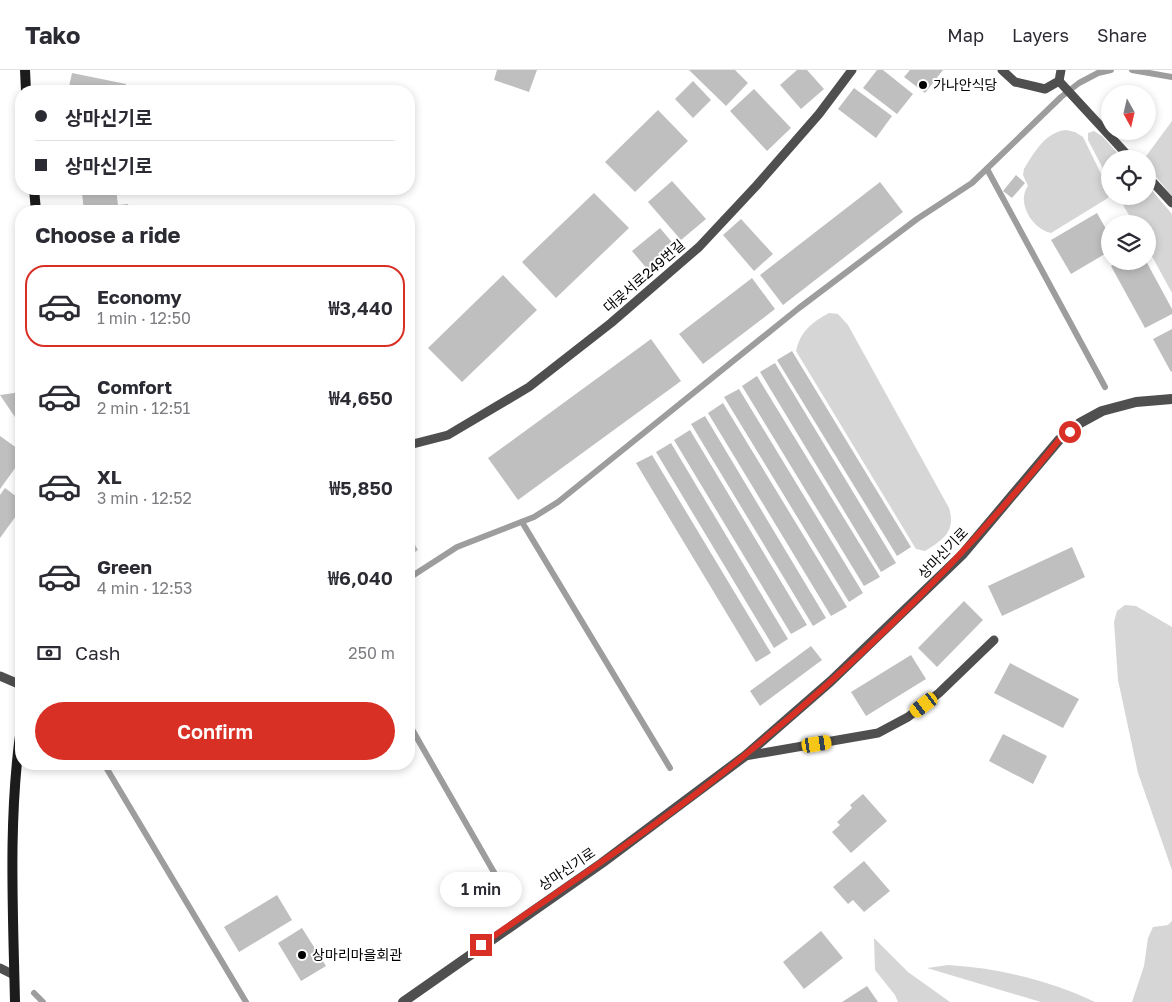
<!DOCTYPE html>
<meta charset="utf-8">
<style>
:root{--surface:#fff;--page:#f2f2f3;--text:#2b2b33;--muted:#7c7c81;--line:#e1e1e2;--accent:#d93025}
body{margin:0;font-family:"Golos Text","Noto Sans KR",sans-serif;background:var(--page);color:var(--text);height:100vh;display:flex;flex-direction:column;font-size:19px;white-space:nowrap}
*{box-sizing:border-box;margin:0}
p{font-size:16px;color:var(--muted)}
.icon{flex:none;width:28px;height:28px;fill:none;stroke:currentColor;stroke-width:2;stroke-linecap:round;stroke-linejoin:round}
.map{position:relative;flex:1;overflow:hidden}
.drawer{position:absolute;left:15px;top:135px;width:400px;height:565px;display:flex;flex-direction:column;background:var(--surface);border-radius:20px;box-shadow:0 2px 8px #0003}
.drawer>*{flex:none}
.top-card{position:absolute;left:15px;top:15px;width:400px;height:110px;border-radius:20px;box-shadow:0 2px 8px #0003;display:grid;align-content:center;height:110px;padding:0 20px;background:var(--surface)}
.needle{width:32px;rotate:172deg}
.tools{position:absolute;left:1101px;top:15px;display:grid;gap:10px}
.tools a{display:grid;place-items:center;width:55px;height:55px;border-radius:50%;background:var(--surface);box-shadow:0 2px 8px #0003;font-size:25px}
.end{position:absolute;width:22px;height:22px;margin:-11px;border:6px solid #d93025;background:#fff;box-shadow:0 0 0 2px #fff}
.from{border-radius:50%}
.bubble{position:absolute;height:35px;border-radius:18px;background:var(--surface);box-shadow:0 2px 8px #0003;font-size:16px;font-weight:600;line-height:35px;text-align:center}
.car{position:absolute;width:15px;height:30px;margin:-15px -8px;border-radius:6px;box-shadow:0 0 4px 1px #0007;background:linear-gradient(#f5c518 24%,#345 0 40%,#f5c518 0 76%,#345 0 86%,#f5c518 0)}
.top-card b{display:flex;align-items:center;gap:18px;height:48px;font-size:19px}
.top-card b+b{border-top:1px solid var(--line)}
.top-card i{width:12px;height:12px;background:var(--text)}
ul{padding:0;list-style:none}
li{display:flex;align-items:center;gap:15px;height:82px;margin:0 10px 8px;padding:0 10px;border:2px solid transparent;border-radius:20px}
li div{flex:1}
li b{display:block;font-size:19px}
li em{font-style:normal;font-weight:600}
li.on{border-color:var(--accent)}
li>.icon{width:45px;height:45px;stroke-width:1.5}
h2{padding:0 20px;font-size:22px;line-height:60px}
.pay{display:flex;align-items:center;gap:12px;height:55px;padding:0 20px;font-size:19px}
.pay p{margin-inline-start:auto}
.button{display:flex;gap:10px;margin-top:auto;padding:10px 20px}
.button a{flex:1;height:58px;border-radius:30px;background:var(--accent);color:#fff;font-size:20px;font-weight:600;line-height:58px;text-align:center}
header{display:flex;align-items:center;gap:30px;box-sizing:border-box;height:70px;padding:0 25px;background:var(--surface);border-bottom:1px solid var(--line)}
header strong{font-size:24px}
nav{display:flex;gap:28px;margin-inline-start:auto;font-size:18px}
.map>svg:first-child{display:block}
</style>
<header>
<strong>Tako</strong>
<nav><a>Map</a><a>Layers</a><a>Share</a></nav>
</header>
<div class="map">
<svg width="1172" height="932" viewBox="0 0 1172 932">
<rect width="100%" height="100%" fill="#fff"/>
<g fill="#d6d6d6">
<polygon points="1172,51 1172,126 1148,97 1148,89 1144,89"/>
<path d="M1066,60L1075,62L1083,67L1110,122L1108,128L1051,163C1032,159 1016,132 1028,116L1023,105L1024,99C1034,83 1045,62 1066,60Z"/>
<polygon points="1094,61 1102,66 1123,89 1110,89 1110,112 1088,70 1088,63"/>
<polygon points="1148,116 1172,144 1172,223 1148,179 1148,154 1134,154 1118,126 1148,126"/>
<path d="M829,243L838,244L848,255L949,438C956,461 944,469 925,481L916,479L796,281C800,262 812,252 829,243Z"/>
<polygon points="1125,535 1136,536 1172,557 1172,800 1138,703 1118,610 1114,552 1117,541"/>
<polygon points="1172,851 1172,932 1132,932 1144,896 1148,868 1153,857 1168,855"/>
<polygon points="874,868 908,902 950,932 898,932 895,925 875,900"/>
<path d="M948,895C998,898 1049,910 1095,932H1041L927,898Z"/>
</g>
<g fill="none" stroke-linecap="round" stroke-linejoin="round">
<g stroke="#9d9d9d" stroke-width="6">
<polyline points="1132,0 1172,7"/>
<polyline points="987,99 1105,317"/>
<polyline points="522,452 670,698"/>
<polyline points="409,508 457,477 534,447 558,432 799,238 917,149 972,113 1061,27 1079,13 1098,3 1111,0"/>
<polyline points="409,654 507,825"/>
<polyline points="104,694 246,932"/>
<polyline points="34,923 43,932"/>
</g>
</g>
<g fill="#bfbfbf">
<polygon points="497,0 537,0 529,22 494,10"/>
<polygon points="689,0 735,0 748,13 726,36"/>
<polygon points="797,0 807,0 824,19 801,39 780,15"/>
<polygon points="877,0 883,0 913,24 897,44 863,18"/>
<polygon points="910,0 943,0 925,23 904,7"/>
<polygon points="72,3 126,14 125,21 68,21"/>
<polygon points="693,11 711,30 693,48 675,29"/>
<polygon points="854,18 892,46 876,68 838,39"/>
<polygon points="754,19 791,58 767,81 730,41"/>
<polygon points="658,40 688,71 635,122 605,92"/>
<polygon points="1016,105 1025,113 1012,128 1003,121"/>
<polygon points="672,111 706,149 681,170 648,132"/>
<polygon points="880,112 903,142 783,235 760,205"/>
<polygon points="113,119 116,119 118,135 128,134 129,141 84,141 82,123"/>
<polygon points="594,123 629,158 556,228 522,192"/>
<polygon points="1097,143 1110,166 1110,181 1071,204 1051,170"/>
<polygon points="741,149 773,184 754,201 723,165"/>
<polygon points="660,158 676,177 648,200 632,181"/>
<polygon points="1119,191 1146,191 1172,239 1172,244 1145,258 1111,196"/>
<polygon points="503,205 537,240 462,312 428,278"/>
<polygon points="752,208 775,239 703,294 679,264"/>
<polygon points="1172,259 1172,301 1171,302 1153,269"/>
<polygon points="651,269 681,311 518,430 488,388"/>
<polygon points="792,281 911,477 897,486 777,290"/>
<polygon points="775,293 896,493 881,502 760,302"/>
<polygon points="757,306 880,507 864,516 742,316"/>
<polygon points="739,319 863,523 849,532 724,327"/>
<polygon points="21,322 21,356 0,325"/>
<polygon points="723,333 847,537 831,546 708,343"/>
<polygon points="705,346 826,548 813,556 691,354"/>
<polygon points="690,360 807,555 791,564 674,370"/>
<polygon points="0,366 21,381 21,390 0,419"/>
<polygon points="671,373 788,569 774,578 656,382"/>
<polygon points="652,385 771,583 756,592 636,393"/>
<polygon points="5,418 21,430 21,439 0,468 0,425"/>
<polygon points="409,465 418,480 409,486"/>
<polygon points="1072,477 1085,507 1002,546 988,516"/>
<polygon points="964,531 983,550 937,597 918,578"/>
<polygon points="811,576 822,590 760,636 750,621"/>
<polygon points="911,585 926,609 866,646 851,622"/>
<polygon points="1010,593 1079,629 1063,658 994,623"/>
<polygon points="1003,664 1047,686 1033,714 989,691"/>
<polygon points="863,724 887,751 851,783 832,762 840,755 837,752 852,738 850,735"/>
<polygon points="864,791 890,821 864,842 853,830 848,834 833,817"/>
<polygon points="277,825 292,850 239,882 224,857"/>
<polygon points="302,858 326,896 301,911 278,873"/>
<polygon points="821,861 843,888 804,919 783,892"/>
<polygon points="867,916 878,932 842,932"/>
</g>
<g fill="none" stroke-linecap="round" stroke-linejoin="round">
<g stroke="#4f4f4f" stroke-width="9">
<polyline points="1002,0 1015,12 1045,19 1059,11 1061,0"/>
<polyline points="1059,11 1131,89"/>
<polyline points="1148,107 1172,133"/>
<polyline points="409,375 448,365 529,317 611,253 699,177 757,115 819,44 852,0"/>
<polyline points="0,606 21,615"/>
<polyline points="745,686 878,663 908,647 939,623 994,570"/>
<polyline points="0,898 14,905"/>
</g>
<polyline stroke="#4f4f4f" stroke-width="10" points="403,932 602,793 745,686 831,611 962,485 1059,370 1080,353 1102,341 1136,332 1172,329"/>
<g stroke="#1c1c1c" stroke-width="10">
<polyline points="25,0 26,21"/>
<polyline points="34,119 36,141"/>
<path d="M15,932C13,840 8,749 21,658"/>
</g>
</g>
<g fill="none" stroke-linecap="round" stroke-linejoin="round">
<path stroke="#d93025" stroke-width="6" d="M481,875C570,813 661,754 745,685C860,591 966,486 1059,370L1070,362"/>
</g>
<g fill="#000" stroke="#fff" stroke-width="2">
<circle cx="923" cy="15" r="5"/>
<circle cx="302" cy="885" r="5"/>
</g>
<g text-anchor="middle" stroke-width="4" stroke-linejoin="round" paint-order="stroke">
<g font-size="14" fill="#000" stroke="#fff" text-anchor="start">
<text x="933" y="20">가나안식당</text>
<text x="312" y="890">상마리마을회관</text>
</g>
<g font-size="14" fill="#000" stroke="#fff">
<text transform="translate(644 206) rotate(-41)" y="5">대곶서로249번길</text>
<text transform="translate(943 483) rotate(-46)" y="5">상마신기로</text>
<text transform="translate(567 799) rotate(-34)" y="5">상마신기로</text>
</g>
</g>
</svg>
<div class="tools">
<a><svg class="needle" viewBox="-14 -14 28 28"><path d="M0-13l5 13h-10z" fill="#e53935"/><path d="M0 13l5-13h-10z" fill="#7c7c81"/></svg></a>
<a><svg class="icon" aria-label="locate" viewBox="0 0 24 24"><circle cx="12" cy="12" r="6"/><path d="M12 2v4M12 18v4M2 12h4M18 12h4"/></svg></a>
<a><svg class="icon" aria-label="layers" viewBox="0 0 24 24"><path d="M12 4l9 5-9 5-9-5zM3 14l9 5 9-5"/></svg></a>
</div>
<i class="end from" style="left:1070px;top:362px"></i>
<i class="end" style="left:481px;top:875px"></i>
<div class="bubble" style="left:440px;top:802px;width:82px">1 min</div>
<i class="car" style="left:924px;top:635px;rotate:233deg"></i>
<i class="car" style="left:817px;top:674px;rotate:81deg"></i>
<div class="top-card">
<b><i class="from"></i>상마신기로</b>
<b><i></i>상마신기로</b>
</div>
<section class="drawer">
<h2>Choose a ride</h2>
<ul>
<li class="on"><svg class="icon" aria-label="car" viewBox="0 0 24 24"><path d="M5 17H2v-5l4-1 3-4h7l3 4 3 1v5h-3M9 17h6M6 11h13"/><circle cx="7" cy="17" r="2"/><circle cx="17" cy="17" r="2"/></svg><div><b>Economy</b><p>1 min · 12:50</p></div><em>₩3,440</em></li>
<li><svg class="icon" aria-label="car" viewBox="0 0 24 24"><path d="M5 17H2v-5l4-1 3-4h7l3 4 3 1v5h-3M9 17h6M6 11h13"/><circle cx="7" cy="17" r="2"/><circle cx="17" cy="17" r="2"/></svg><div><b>Comfort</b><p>2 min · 12:51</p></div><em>₩4,650</em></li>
<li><svg class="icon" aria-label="car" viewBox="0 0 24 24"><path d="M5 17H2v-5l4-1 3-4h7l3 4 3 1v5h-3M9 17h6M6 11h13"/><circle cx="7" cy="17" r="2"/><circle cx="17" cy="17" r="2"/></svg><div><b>XL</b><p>3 min · 12:52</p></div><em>₩5,850</em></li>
<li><svg class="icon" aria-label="car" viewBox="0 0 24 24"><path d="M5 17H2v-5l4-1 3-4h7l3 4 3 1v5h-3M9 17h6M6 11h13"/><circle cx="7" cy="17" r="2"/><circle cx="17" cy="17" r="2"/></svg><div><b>Green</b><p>4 min · 12:53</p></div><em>₩6,040</em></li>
</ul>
<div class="pay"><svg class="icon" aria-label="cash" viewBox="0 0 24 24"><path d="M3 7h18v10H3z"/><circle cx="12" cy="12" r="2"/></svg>Cash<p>250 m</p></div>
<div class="button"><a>Confirm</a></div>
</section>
</div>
